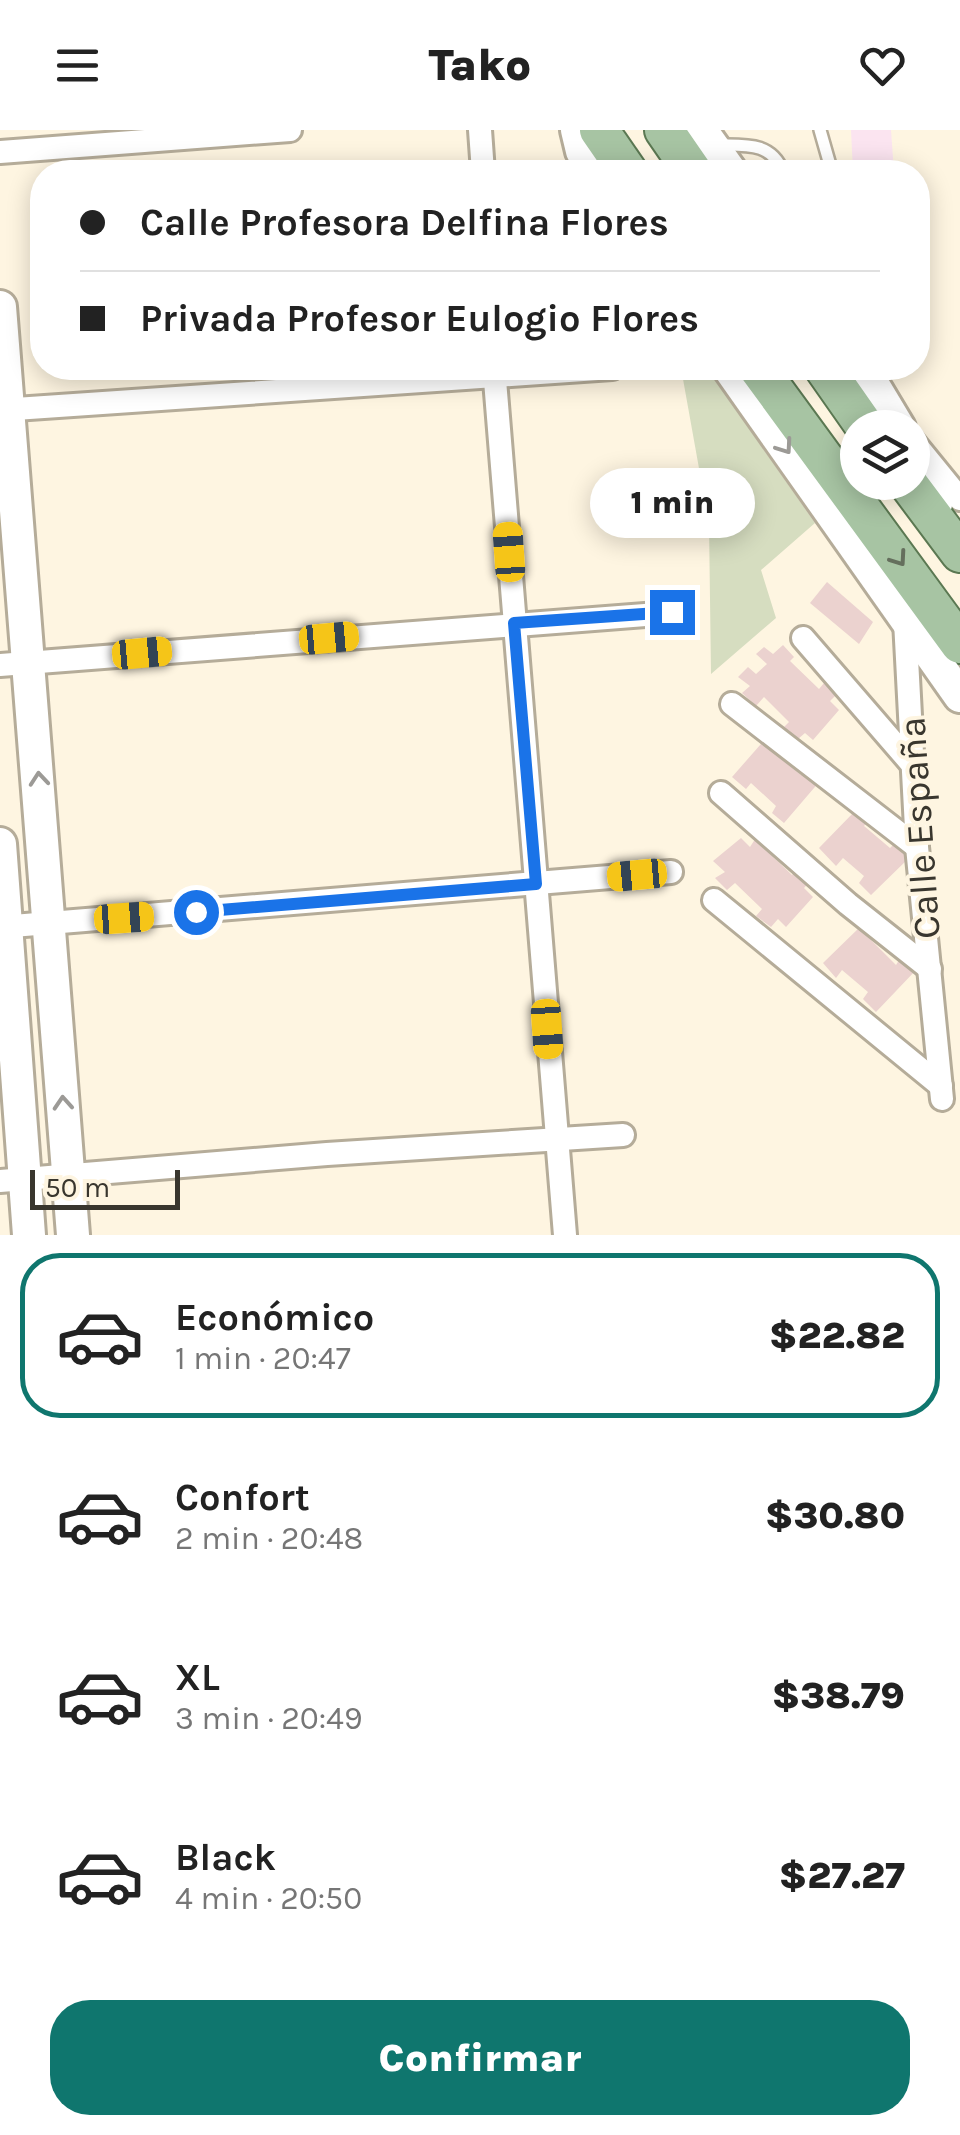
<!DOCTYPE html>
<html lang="es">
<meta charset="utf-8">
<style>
:root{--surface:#fff;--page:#f6f6f6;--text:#222;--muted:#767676;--line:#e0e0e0;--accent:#0f766e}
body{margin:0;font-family:Karla,sans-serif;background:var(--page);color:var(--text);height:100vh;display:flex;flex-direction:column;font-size:38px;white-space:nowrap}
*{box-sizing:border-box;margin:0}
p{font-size:32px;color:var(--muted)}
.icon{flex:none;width:55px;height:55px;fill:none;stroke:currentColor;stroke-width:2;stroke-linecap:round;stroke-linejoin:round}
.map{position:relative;height:1105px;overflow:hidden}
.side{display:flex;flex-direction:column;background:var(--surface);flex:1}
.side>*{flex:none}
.banner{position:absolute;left:30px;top:30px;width:900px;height:220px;border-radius:40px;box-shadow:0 5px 25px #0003;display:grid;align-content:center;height:220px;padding:0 50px;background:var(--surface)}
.controls{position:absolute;left:840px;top:280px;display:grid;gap:20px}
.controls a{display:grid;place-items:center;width:90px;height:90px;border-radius:50%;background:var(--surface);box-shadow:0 5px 25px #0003;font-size:50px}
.scale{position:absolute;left:30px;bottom:25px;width:150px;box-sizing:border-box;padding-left:10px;border:5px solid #39362e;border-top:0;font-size:28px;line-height:35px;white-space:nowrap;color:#39362e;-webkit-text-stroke:8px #fef5e1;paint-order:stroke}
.end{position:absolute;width:45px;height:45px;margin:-22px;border:12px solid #1a73e8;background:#fff;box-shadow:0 0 0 5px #fff}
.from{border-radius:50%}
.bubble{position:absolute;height:70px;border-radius:35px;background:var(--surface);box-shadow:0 5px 25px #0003;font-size:32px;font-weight:800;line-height:70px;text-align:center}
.car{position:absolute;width:30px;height:60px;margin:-30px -15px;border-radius:12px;box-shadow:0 0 8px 2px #0007;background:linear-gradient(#f5c518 24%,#345 0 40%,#f5c518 0 76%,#345 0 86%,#f5c518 0)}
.banner b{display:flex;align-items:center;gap:35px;height:95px;font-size:38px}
.banner b+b{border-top:2px solid var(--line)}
.banner i{width:25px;height:25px;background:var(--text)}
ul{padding:18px 0 0;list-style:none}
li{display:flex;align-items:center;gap:30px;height:165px;margin:0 20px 15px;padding:0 30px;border:5px solid transparent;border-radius:40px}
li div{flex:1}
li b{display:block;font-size:38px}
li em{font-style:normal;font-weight:800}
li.on{border-color:var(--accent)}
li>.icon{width:90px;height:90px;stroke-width:1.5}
.primary-button{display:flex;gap:20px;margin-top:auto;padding:20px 50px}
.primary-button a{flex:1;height:115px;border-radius:40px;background:var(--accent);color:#fff;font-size:40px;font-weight:800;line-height:115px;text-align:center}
header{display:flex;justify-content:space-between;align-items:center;height:130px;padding:0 50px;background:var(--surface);font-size:45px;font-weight:800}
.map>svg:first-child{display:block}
</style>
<header><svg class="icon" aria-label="menu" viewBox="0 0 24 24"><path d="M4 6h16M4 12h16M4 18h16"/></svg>Tako<svg class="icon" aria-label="heart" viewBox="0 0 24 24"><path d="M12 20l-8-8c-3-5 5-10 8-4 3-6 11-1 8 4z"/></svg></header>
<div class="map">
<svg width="960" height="1105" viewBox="0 0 960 1105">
<rect width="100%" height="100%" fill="#fef5e1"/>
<polygon fill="#fbe4f0" points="851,0 891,0 894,42 853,42"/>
<polygon fill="#d6ddc0" points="681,238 707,238 815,393 761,440 776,488 711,544 709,394"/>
<g fill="#ebd2cf">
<polygon points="827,452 873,492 859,514 810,473"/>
<polygon points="783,515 794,527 790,531 819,559 824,553 836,565 830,571 839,580 813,610 805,603 798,609 783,598 789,592 764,567 756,576 742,563 750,556 738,547 748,537 756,544 767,534 756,524 764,517 773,524"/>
<polygon points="767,607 779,618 774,622 801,645 806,638 820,651 784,693 772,683 776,676 751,653 746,659 732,647"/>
<polygon points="856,680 869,690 864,696 890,718 896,712 910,727 871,765 859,753 864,746 843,728 836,736 819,718"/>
<polygon points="759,703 772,715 766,720 792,745 799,738 811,750 804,758 813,767 786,797 778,789 771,797 756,786 762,779 735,753 727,760 715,748 725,742 713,731 741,708 750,717"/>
<polygon points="861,796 873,803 869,808 896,835 901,827 916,840 876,882 863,869 868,862 842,840 836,848 823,833"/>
</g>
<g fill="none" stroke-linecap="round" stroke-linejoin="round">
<g stroke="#b5ac99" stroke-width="16">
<g id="lane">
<polyline points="820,0 832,42"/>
<path d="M721,15C748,15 772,13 783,42"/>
</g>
</g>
<g stroke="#b5ac99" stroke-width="28">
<g id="street">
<polyline points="480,0 483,42"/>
<polyline points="0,22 290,0"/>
<polyline points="494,238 565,1105"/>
<polyline points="0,280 612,238"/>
<polyline points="912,310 960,369"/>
<polyline points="905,491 917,717 942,969"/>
<polyline points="803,508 911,633"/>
<polyline points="0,535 671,483"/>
<polyline points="732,574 917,717"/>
<polyline points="721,663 848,774 930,839"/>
<polyline points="714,770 941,956"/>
<polyline points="0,797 671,742"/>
<polyline points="0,1051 327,1024 623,1005"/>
</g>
</g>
<g stroke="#b5ac99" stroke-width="38">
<g id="secondary">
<polyline points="577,0 582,21 593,42"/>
<polyline points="701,0 731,42"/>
<polyline points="0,177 73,1105"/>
<polyline points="729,238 960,566"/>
<polyline points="863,238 899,298"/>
<polyline points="912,326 936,374"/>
<polyline points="0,714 29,1105"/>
</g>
</g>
<g stroke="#5b7852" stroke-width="42">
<g id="primary">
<polyline points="599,0 628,42"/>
<polyline points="664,0 693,42"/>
<polyline points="758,238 960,514"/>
<polyline points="824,238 866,298"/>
<polyline points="907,352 960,423"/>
</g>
</g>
<use href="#lane" stroke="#fff" stroke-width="11"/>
<use href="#street" stroke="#fff" stroke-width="22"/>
<use href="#secondary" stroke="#fff" stroke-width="32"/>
<use href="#primary" stroke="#a7c4a3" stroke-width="38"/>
</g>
<defs><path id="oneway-chevron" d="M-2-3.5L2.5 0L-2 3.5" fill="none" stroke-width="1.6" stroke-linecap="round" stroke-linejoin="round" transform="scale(2.5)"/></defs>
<g stroke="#9c9a96">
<use href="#oneway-chevron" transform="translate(785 317) rotate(55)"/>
<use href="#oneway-chevron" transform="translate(39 649) rotate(-95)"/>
<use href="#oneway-chevron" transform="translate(63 973) rotate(-94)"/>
</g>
<use stroke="#656f5d" href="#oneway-chevron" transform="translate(899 429) rotate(55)"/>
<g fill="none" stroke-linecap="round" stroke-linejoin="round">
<polyline stroke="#1a73e8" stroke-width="12" points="196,782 536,754 514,493 672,482"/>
</g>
<g text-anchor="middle" stroke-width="8" stroke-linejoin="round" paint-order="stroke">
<g font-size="38" fill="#39362e" stroke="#fef5e1">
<text transform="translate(919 698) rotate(-94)" y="13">Calle España</text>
</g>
</g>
</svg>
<div class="controls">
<a><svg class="icon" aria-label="layers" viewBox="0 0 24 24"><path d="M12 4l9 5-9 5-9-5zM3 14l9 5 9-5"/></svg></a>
</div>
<div class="scale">50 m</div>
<i class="end from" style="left:196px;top:782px"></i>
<i class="end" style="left:672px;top:482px"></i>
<div class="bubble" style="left:590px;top:338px;width:165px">1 min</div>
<i class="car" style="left:509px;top:422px;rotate:356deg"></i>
<i class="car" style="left:329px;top:508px;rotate:85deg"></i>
<i class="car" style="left:142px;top:523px;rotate:85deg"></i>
<i class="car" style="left:637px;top:745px;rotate:265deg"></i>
<i class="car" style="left:124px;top:788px;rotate:86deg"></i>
<i class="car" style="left:547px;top:899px;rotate:176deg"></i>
<div class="banner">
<b><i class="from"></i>Calle Profesora Delfina Flores</b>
<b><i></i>Privada Profesor Eulogio Flores</b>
</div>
</div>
<section class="side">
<ul>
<li class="on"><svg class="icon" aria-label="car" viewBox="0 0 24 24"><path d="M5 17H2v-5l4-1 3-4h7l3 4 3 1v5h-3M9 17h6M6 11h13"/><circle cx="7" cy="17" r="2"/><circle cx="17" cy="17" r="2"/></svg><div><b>Económico</b><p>1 min · 20:47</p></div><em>$22.82</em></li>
<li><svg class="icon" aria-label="car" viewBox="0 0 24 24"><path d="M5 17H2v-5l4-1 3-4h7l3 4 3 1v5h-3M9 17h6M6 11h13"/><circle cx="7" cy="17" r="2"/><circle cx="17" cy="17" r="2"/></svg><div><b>Confort</b><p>2 min · 20:48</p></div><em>$30.80</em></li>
<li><svg class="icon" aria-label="car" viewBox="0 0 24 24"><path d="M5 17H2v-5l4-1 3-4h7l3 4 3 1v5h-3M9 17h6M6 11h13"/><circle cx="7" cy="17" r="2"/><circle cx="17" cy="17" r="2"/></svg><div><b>XL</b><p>3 min · 20:49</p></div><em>$38.79</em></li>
<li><svg class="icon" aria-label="car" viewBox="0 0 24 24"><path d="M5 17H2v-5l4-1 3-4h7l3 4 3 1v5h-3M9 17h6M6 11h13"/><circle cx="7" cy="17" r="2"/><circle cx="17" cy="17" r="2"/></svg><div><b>Black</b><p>4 min · 20:50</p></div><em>$27.27</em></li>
</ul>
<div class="primary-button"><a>Confirmar</a></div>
</section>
